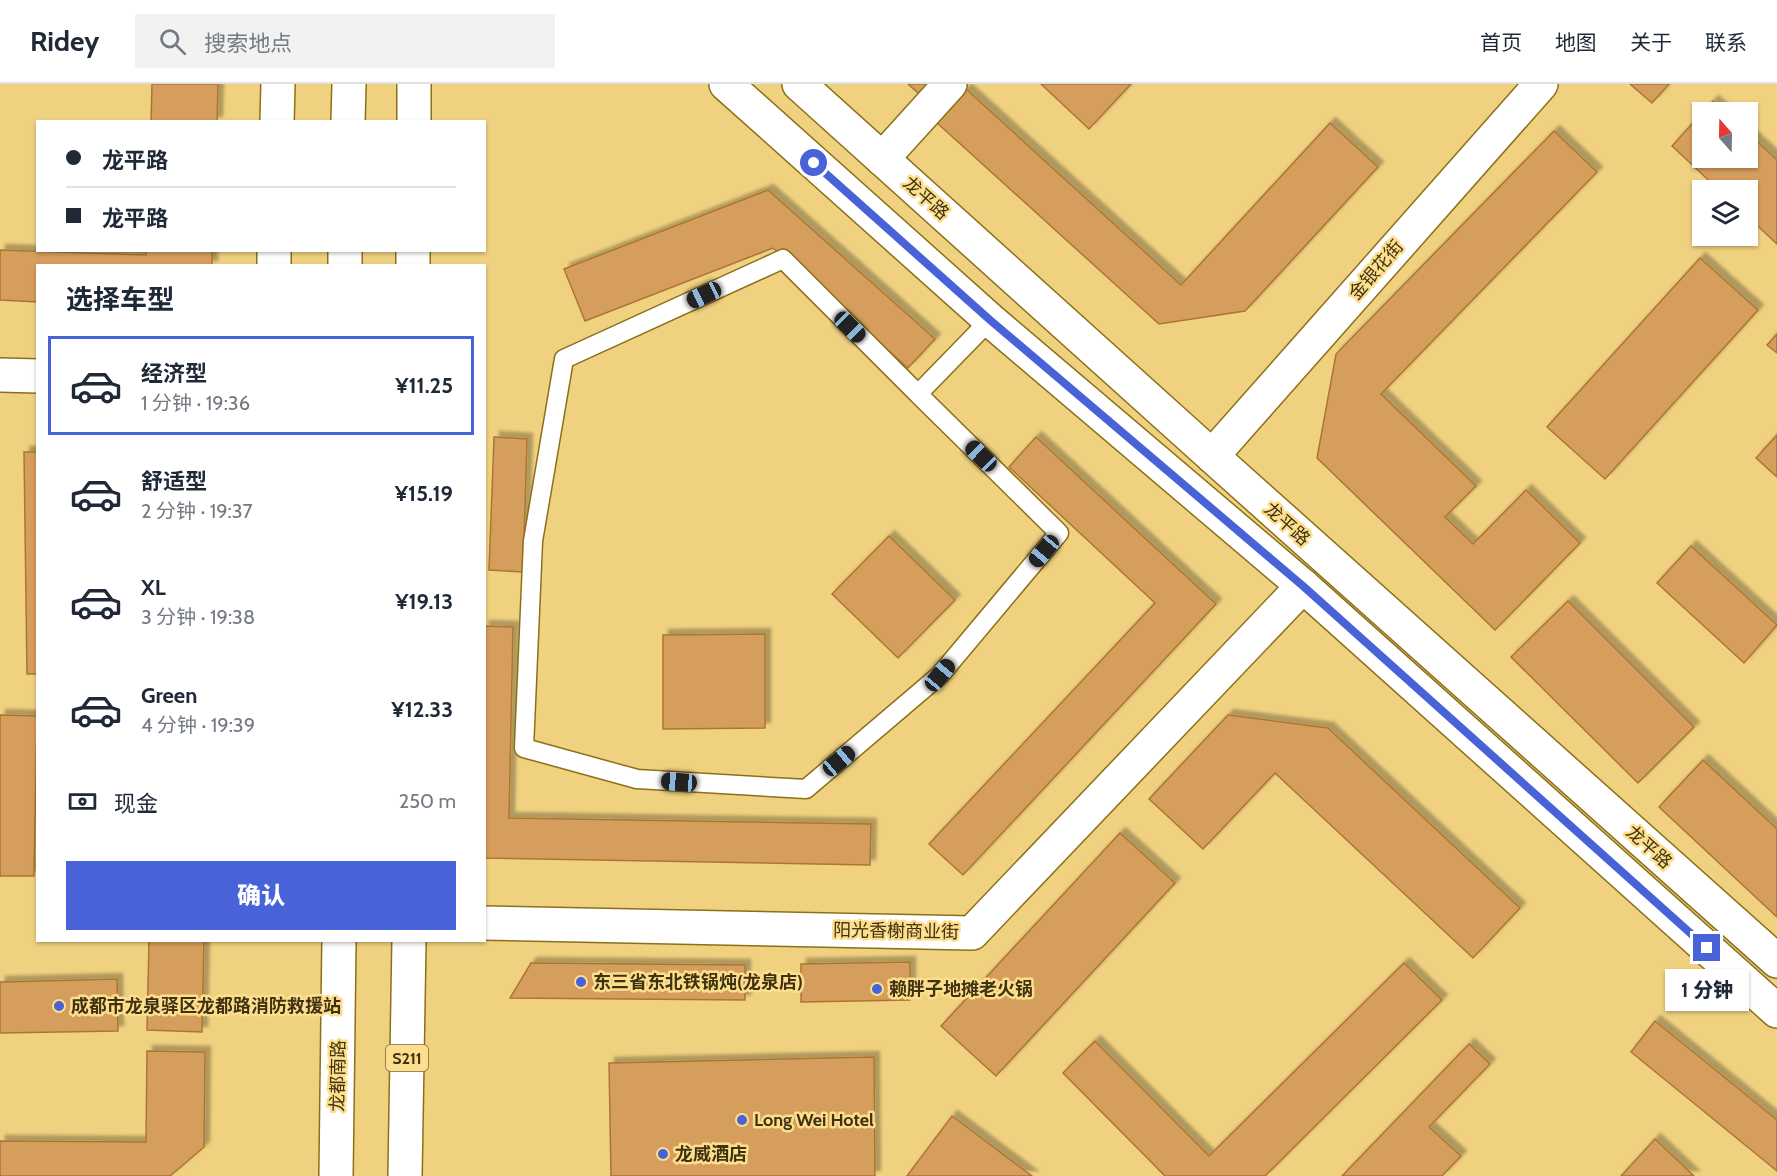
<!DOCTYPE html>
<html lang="zh">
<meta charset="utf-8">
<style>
:root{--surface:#fff;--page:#f2f2f3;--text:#1f2937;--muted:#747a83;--line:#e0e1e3;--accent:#4863d7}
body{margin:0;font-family:Cabin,"Noto Sans SC",sans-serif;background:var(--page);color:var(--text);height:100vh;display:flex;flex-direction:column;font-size:22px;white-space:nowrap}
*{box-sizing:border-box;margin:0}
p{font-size:20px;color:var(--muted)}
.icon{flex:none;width:33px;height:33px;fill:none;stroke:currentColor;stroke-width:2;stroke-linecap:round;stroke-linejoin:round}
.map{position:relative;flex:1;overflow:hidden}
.panel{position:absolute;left:36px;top:180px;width:450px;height:678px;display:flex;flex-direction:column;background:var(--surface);border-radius:0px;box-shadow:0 2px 4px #0004}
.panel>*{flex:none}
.banner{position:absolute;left:36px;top:36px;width:450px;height:132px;border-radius:0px;box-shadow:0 2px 4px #0004;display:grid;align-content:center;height:132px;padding:0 30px;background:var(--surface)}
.needle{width:39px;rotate:340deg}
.tools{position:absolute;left:1692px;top:18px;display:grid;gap:12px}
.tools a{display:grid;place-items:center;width:66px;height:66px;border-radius:0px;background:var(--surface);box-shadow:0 2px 4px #0004;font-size:30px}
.end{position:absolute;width:27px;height:27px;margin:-14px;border:8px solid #4863d7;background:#fff;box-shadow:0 0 0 3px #fff}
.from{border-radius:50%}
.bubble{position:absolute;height:42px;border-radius:0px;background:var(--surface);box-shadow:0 2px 4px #0004;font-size:20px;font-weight:800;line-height:42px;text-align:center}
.car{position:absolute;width:18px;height:36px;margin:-18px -9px;border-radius:8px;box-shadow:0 0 4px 2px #0007;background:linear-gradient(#222 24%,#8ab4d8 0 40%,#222 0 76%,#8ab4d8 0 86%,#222 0)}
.banner b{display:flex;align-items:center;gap:21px;height:57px;font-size:22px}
.banner b+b{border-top:2px solid var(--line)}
.banner i{width:15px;height:15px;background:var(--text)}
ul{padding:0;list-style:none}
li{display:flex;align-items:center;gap:18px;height:99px;margin:0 12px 9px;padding:0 18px;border:3px solid transparent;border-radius:0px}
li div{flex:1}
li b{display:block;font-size:22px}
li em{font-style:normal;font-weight:800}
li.active{border-color:var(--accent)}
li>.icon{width:54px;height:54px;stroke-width:1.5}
h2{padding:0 30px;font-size:27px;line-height:72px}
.pay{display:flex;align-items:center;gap:15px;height:66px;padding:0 30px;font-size:22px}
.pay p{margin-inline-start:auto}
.cta{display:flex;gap:12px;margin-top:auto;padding:12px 30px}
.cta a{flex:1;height:69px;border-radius:0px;background:var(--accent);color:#fff;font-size:24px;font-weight:800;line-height:69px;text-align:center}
header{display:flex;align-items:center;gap:36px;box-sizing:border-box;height:84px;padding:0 30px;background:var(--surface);border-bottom:2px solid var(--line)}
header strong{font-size:28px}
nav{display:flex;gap:33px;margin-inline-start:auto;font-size:21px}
.search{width:420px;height:54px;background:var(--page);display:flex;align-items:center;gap:15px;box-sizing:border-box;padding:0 21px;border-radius:0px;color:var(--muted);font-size:22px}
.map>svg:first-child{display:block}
</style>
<header>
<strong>Ridey</strong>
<div class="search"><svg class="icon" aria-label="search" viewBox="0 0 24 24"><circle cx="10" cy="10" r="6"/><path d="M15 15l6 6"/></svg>搜索地点</div>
<nav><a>首页</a><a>地图</a><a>关于</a><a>联系</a></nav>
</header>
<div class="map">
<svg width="1777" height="1092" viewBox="0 0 1777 1092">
<defs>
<filter id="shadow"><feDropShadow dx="5.5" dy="-5.5" stdDeviation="1.5" flood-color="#0004"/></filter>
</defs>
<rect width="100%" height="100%" fill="#f0d180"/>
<g fill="#d69e5c" stroke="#ac7633" stroke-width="1.5" filter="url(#shadow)">
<polygon points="152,0 218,0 217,38 151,38"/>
<polygon points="908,0 929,0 919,10"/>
<polygon points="1041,0 1131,0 1089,45"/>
<polygon points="1630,0 1669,0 1652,19"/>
<polygon points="966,5 1181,201 1330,39 1378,83 1245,227 1159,240 936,38"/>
<polygon points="1713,17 1726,28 1703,28"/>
<polygon points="1702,29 1702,74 1748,74 1748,49 1777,76 1777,160 1748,133 1748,106 1719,106 1672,62"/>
<polygon points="1554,47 1597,88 1381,310 1476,402 1445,433 1473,460 1526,406 1580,459 1495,546 1317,374 1336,270"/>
<polygon points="768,106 935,255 908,284 773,164 585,237 564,185"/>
<polygon points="0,166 146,171 146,166 212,166 212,182 38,182 38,218 0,216"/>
<polygon points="1700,174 1758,226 1605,395 1547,343"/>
<polygon points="1777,250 1777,269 1767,261"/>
<polygon points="1777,351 1777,393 1756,374"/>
<polygon points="494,353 527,355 523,488 489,486"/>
<polygon points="1036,353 1216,520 963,791 929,760 1155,519 1009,383"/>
<polygon points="24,368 38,368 38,590 27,590"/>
<polygon points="889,452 955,516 898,574 832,510"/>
<polygon points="1691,462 1777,541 1744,579 1657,499"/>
<polygon points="1568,517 1694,643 1638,699 1511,573"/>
<polygon points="484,542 513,543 509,734 871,740 870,781 484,774"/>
<polygon points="765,550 765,644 663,645 663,551"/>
<polygon points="0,631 37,632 34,792 0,792"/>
<polygon points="1228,631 1328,644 1520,824 1473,874 1275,689 1203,765 1149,715"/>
<polygon points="1703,676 1777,745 1777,833 1659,723"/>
<polygon points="1120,749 1175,799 996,992 941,942"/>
<polygon points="149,856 204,856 202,948 147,946"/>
<polygon points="910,878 910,916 801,918 801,880"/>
<polygon points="531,879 745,881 745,916 510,914"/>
<polygon points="1404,879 1442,916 1265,1092 1165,1092 1063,989 1095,957 1209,1072"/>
<polygon points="117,895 118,947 0,949 0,898"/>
<polygon points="1655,937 1777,1036 1777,1087 1631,968"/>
<polygon points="1469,960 1490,980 1429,1043 1461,1072 1442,1092 1342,1092"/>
<polygon points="147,967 205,968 204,1063 170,1092 0,1092 0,1057 146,1058"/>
<polygon points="874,973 875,1092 611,1092 609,979"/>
<polygon points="952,1032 1032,1092 907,1092"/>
<polygon points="1655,1055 1694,1092 1621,1092"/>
</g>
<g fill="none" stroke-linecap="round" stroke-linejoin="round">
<g stroke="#8c7017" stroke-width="21">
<polyline id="lane" points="918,310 1059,449 940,591 806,705 637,695 524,664 533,457 564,275 783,175 918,310 990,236"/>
</g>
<g stroke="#8c7017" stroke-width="36">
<g id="street">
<polyline points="277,38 278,0"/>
<polyline points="882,75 950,0"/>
<polyline points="274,182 274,166"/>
<polyline points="0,291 38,292"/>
<polyline points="1212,372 1541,0"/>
<polyline points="484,839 972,849 1303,502"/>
</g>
</g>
<g stroke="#8c7017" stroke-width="36">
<g id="secondary">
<polyline points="726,0 990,236 1303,502 1777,927"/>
<polyline points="799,0 1212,372 1777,877"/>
</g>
</g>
<g stroke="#8c7017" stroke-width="36">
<g id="primary">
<polyline points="348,38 349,0"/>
<polyline points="414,38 414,0"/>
<polyline points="345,182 345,166"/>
<polyline points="413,182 413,166"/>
<polyline points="336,1092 339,856"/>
<polyline points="405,1092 409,856"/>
</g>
</g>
<use href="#lane" stroke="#fff" stroke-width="18"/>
<use href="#street" stroke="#fff" stroke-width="33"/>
<use href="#secondary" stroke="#fff" stroke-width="33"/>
<use href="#primary" stroke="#fff" stroke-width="33"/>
</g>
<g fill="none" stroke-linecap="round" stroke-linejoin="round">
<polyline stroke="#4863d7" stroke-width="8" points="814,79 990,236 1303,502 1707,864"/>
</g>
<g fill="#4863d7" stroke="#fdde8d" stroke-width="2">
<circle cx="581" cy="898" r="6"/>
<circle cx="877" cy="905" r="6"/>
<circle cx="59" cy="922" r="6"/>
<circle cx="742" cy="1036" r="6"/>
<circle cx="663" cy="1070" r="6"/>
</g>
<g text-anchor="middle" stroke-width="5" stroke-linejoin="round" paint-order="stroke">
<rect fill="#fdde8d" stroke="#786636" stroke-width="1.5" x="386" y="961" width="42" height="26" rx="4.5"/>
<g font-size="16" font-weight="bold" fill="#3f3210">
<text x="407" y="980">S211</text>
</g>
<g font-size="18" fill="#3f3210" stroke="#fdde8d">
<text transform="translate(926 114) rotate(42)" y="6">龙平路</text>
<text transform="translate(1376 186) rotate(-49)" y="6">金银花街</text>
<text transform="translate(1287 440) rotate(42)" y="6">龙平路</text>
<text transform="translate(1649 763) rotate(42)" y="6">龙平路</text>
<text transform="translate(896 847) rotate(1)" y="6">阳光香榭商业街</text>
<text transform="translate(338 992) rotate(-89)" y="6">龙都南路</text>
</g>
<g font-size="18" font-weight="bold" fill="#3f3210" stroke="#fdde8d" text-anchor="start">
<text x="593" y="904">东三省东北铁锅炖(龙泉店)</text>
<text x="889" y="911">赖胖子地摊老火锅</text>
<text x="71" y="928">成都市龙泉驿区龙都路消防救援站</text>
<text x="754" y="1042">Long Wei Hotel</text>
<text x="675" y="1076">龙威酒店</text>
</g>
</g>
</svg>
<div class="tools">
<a><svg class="needle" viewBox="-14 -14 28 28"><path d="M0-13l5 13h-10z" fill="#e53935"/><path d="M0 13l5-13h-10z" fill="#747a83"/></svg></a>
<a><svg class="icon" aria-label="layers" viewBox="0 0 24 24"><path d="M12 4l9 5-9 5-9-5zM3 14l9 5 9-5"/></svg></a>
</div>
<i class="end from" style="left:814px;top:79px"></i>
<i class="end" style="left:1707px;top:864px"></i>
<div class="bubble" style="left:1665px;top:885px;width:84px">1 分钟</div>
<i class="car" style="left:704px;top:211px;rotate:245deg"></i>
<i class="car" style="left:850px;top:243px;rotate:135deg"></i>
<i class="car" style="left:981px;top:372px;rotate:314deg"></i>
<i class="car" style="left:1044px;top:467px;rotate:220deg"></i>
<i class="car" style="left:940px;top:591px;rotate:40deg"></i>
<i class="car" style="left:839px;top:677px;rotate:50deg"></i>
<i class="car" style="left:679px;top:698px;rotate:274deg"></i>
<div class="banner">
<b><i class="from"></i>龙平路</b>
<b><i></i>龙平路</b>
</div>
<section class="panel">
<h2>选择车型</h2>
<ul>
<li class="active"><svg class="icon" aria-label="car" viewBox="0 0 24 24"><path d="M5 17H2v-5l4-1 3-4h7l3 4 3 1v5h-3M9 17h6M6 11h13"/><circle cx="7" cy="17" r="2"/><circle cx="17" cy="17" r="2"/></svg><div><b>经济型</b><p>1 分钟 · 19:36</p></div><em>¥11.25</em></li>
<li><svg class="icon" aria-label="car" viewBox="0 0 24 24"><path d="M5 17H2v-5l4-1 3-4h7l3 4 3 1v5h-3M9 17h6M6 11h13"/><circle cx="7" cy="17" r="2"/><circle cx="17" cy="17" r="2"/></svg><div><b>舒适型</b><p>2 分钟 · 19:37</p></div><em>¥15.19</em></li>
<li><svg class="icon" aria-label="car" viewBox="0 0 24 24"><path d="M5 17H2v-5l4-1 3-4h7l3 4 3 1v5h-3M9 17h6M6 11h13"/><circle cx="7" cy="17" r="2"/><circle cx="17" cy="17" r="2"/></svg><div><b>XL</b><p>3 分钟 · 19:38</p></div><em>¥19.13</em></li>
<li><svg class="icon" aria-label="car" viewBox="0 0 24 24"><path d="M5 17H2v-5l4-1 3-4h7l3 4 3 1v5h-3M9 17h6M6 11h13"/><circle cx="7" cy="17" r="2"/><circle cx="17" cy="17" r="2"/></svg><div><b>Green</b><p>4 分钟 · 19:39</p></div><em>¥12.33</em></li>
</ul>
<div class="pay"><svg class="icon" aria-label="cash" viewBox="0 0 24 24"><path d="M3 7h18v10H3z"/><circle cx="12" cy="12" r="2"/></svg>现金<p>250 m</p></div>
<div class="cta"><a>确认</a></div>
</section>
</div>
